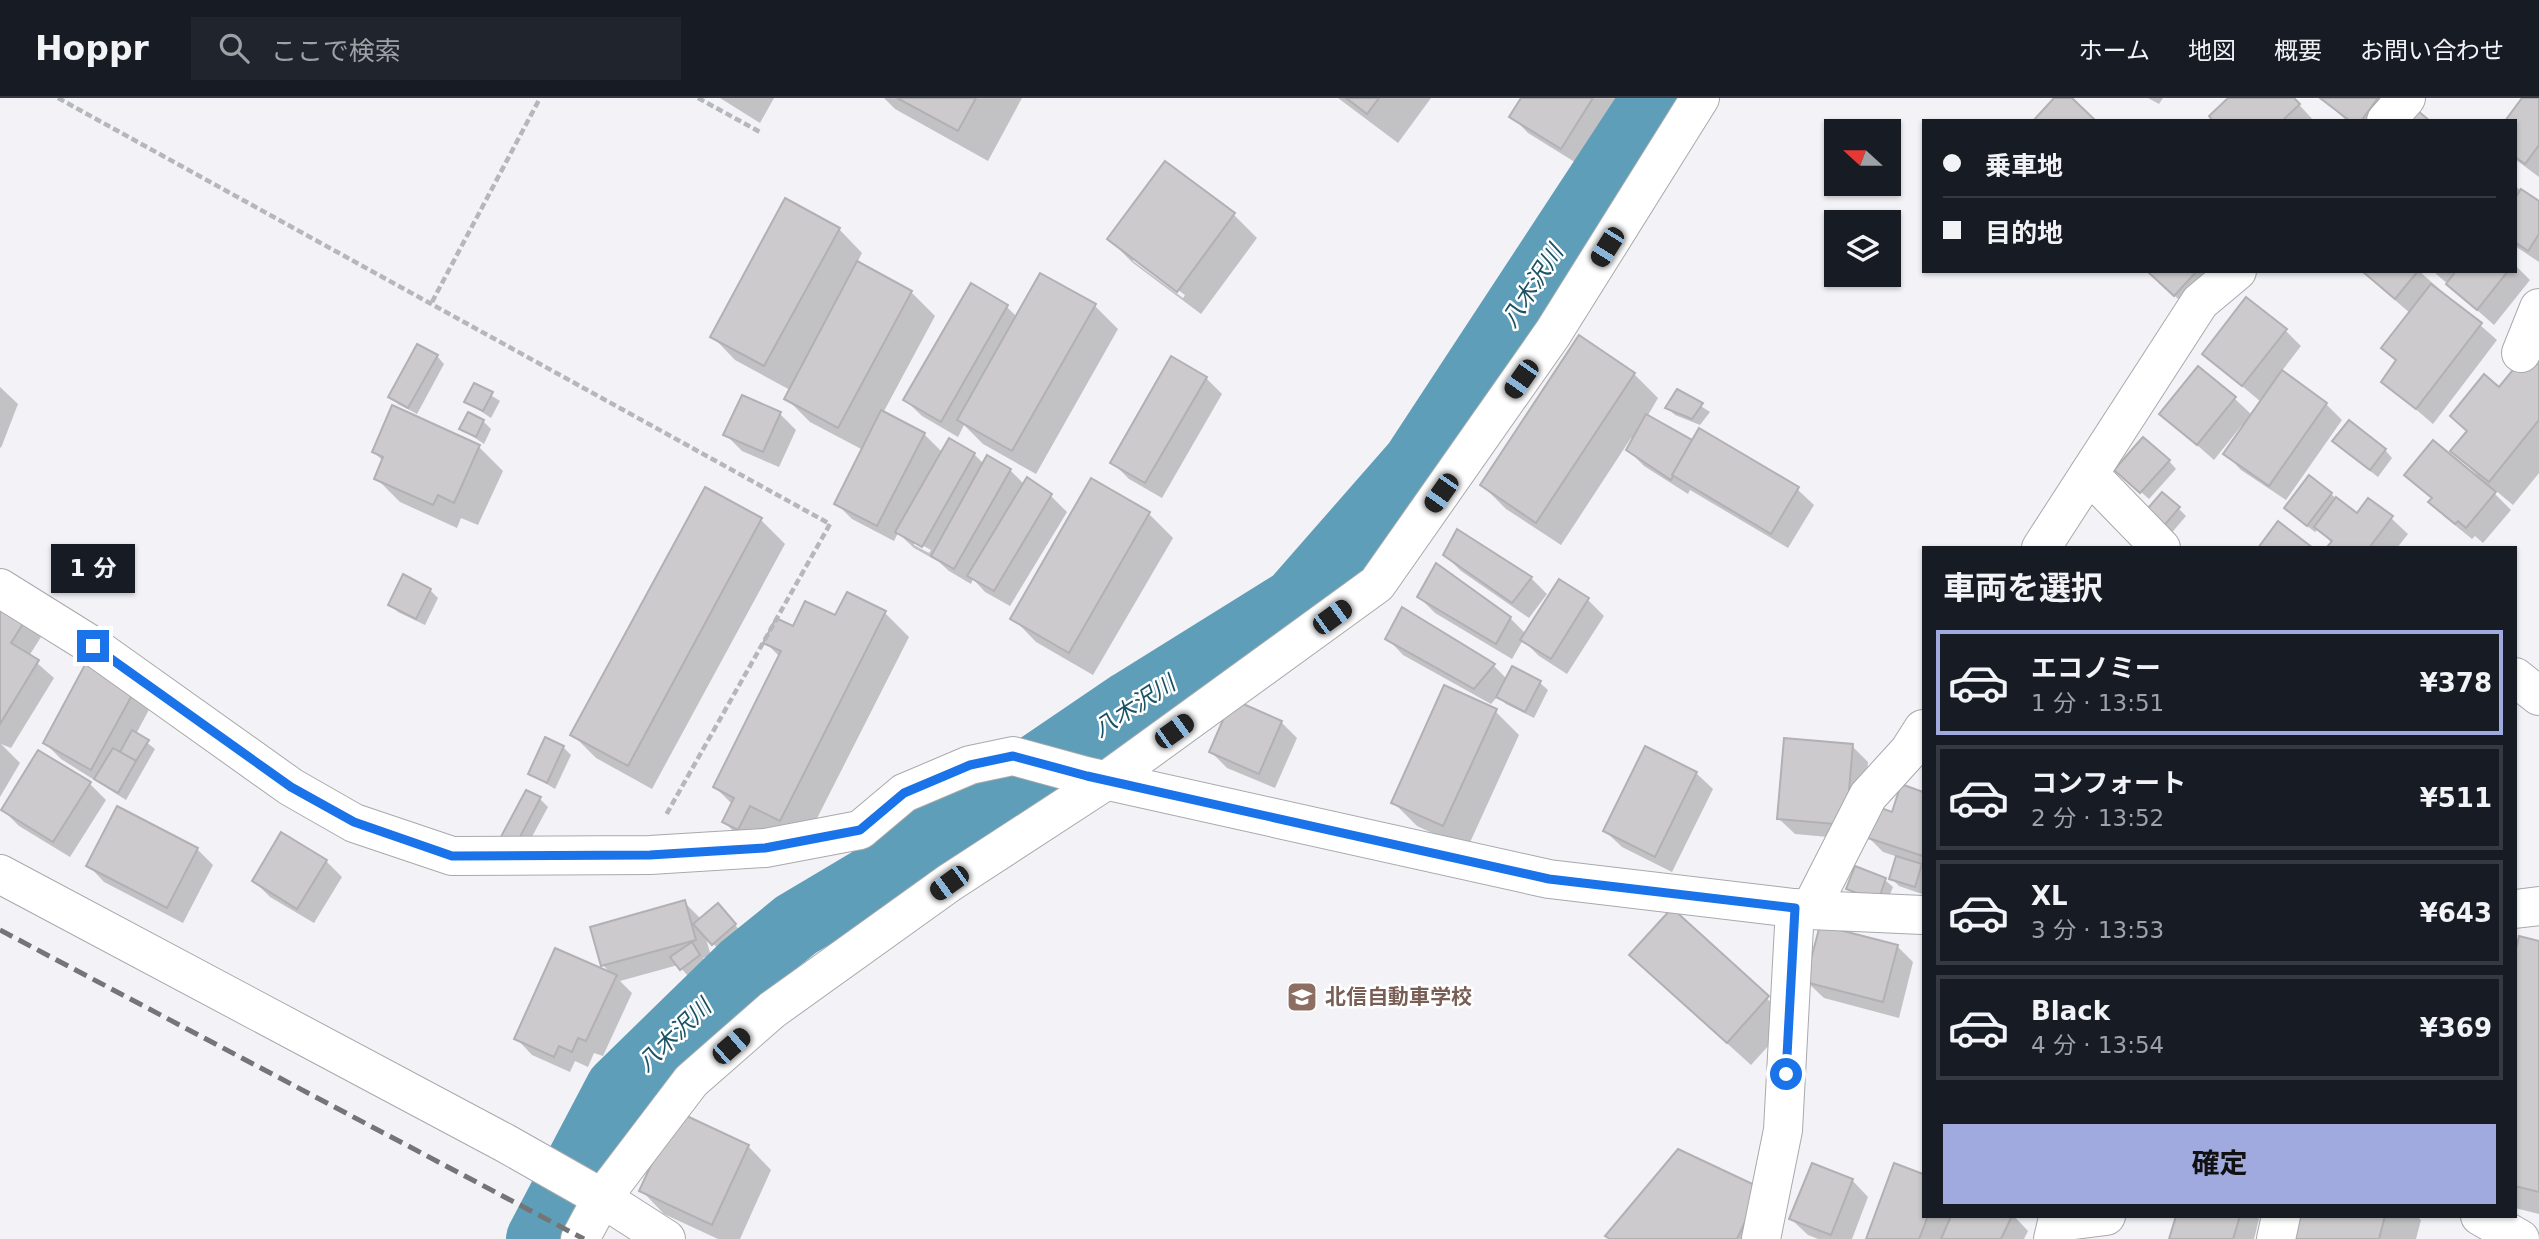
<!DOCTYPE html>
<html lang="ja">
<meta charset="utf-8">
<style>
:root{--surface:#171b24;--page:#20242c;--text:#f1f3f6;--muted:#9ea1a6;--line:#363941;--accent:#a0aadf}
body{margin:0;font-family:"DejaVu Sans","Noto Sans JP",sans-serif;background:var(--page);color:var(--text);height:100vh;display:flex;flex-direction:column;font-size:26px;white-space:nowrap}
*{box-sizing:border-box;margin:0}
p{font-size:23px;color:var(--muted)}
.icon{flex:none;width:38px;height:38px;fill:none;stroke:currentColor;stroke-width:2;stroke-linecap:round;stroke-linejoin:round}
.map{position:relative;flex:1;overflow:hidden}
.details{position:absolute;left:1922px;top:448px;width:595px;height:672px;display:flex;flex-direction:column;background:var(--surface);border-radius:0px;box-shadow:0 2px 5px #0004}
.details>*{flex:none}
.guide{position:absolute;left:1922px;top:21px;width:595px;height:154px;border-radius:0px;box-shadow:0 2px 5px #0004;display:grid;align-content:center;height:154px;padding:0 21px;background:var(--surface)}
.needle{width:46px;rotate:291deg}
.fabs{position:absolute;left:1824px;top:21px;display:grid;gap:14px}
.fabs a{display:grid;place-items:center;width:77px;height:77px;border-radius:0px;background:var(--surface);box-shadow:0 2px 5px #0004;font-size:35px}
.end{position:absolute;width:32px;height:32px;margin:-16px;border:9px solid #1a73e8;background:#fff;box-shadow:0 0 0 4px #fff}
.from{border-radius:50%}
.bubble{position:absolute;height:49px;border-radius:0px;background:var(--surface);box-shadow:0 2px 5px #0004;font-size:23px;font-weight:700;line-height:49px;text-align:center}
.car{position:absolute;width:21px;height:42px;margin:-21px -10px;border-radius:9px;box-shadow:0 0 5px 2px #0007;background:linear-gradient(#222 24%,#8ab4d8 0 40%,#222 0 76%,#8ab4d8 0 86%,#222 0)}
.guide b{display:flex;align-items:center;gap:24px;height:66px;font-size:26px}
.guide b+b{border-top:2px solid var(--line)}
.guide i{width:18px;height:18px;background:var(--text)}
ul{padding:0;list-style:none}
li{display:flex;align-items:center;gap:21px;height:105px;margin:0 14px 10px;padding:0 7px;border:4px solid var(--line);border-radius:0px}
li div{flex:1}
li b{display:block;font-size:26px}
li em{font-style:normal;font-weight:700}
li.on{border-color:var(--accent)}
li>.icon{width:63px;height:63px;stroke-width:1.5}
h2{padding:0 21px;font-size:32px;line-height:84px}
.primary-button{display:flex;gap:14px;margin-top:auto;padding:14px 21px}
.primary-button a{flex:1;height:80px;border-radius:0px;background:var(--accent);color:#111;font-size:28px;font-weight:700;line-height:80px;text-align:center}
header{display:flex;align-items:center;gap:42px;box-sizing:border-box;height:98px;padding:0 35px;background:var(--surface);border-bottom:2px solid var(--line)}
header strong{font-size:33px}
nav{display:flex;gap:38px;margin-inline-start:auto;font-size:24px}
.search{width:490px;height:63px;background:var(--page);display:flex;align-items:center;gap:18px;box-sizing:border-box;padding:0 24px;border-radius:0px;color:var(--muted);font-size:26px}
.map>svg:first-child{display:block}
</style>
<header>
<strong>Hoppr</strong>
<div class="search"><svg class="icon" aria-label="search" viewBox="0 0 24 24"><circle cx="10" cy="10" r="6"/><path d="M15 15l6 6"/></svg>ここで検索</div>
<nav><a>ホーム</a><a>地図</a><a>概要</a><a>お問い合わせ</a></nav>
</header>
<div class="map">
<svg width="2539" height="1141" viewBox="0 0 2539 1141">
<rect width="100%" height="100%" fill="#f3f3f7"/>
<g fill="#0003" fill-rule="evenodd">
<polygon points="720,0 774,0 760,25"/>
<polygon points="884,0 1022,0 988,63 895,11"/>
<polygon points="1338,0 1431,0 1398,45"/>
<polygon points="1523,0 1619,0 1578,66 1528,35 1512,18"/>
<polygon points="2148,0 2163,0 2159,6"/>
<polygon points="2230,0 2293,0 2314,23 2215,23"/>
<polygon points="2322,0 2401,0 2389,23 2347,23"/>
<polygon points="2524,0 2539,0 2539,79 2515,61 2515,23"/>
<polygon points="2515,88 2539,105 2539,164 2515,148"/>
<path d="M1233,116L1257,140L1201,216L1133,165L1109,141ZM1133,159L1185,197L1183,200L1133,163Z"/>
<path d="M839,131L862,155L857,165L911,194L935,218L883,315L924,336L942,354L949,342L974,356L984,366L988,360L1010,372L1025,387L1051,398L1067,414L1010,508L985,494L973,481L971,486L949,473L939,464L914,450L898,435L894,443L852,421L836,405L863,352L810,324L786,300L790,292L735,262L712,238ZM914,443L931,452L929,455L914,447Z"/>
<polygon points="2515,167 2530,182 2494,227 2433,173 2515,173"/>
<polygon points="2148,173 2228,173 2191,213"/>
<polygon points="2361,173 2419,173 2497,242 2433,326 2383,283 2397,264 2383,250 2410,215"/>
<polygon points="971,188 1007,209 1017,219 1095,208 1118,231 1036,376 983,346 964,327 958,339 922,318 905,302"/>
<polygon points="2285,232 2301,248 2281,274 2326,306 2342,322 2286,402 2241,372 2225,355 2244,329 2242,327 2214,362 2162,316 2234,300 2252,317 2261,304 2204,256"/>
<polygon points="2539,243 2539,375 2513,407 2495,392 2493,394 2511,412 2483,445 2475,438 2472,441 2446,420 2430,404 2433,401 2407,377 2474,378 2476,376 2453,353"/>
<polygon points="437,258 444,266 417,316 398,306 390,298"/>
<polygon points="1634,276 1658,300 1647,319 1693,344 1797,391 1814,407 1788,450 1690,392 1688,396 1644,368 1628,352 1634,342 1631,340 1561,447 1506,411 1482,387"/>
<polygon points="1206,280 1222,296 1162,400 1129,381 1112,364"/>
<polygon points="475,287 500,303 491,320 467,304"/>
<polygon points="0,289 18,306 1,350 0,349"/>
<polygon points="1678,293 1710,314 1700,327 1675,317 1667,310"/>
<polygon points="393,310 479,349 503,373 478,427 461,420 457,430 400,404 376,380 383,363 374,354"/>
<polygon points="780,316 796,332 779,369 742,353 726,337"/>
<polygon points="483,323 491,331 484,346 462,331"/>
<polygon points="2342,351 2385,352 2392,360 2378,379"/>
<polygon points="2169,363 2176,371 2149,401 2124,379"/>
<polygon points="1092,383 1149,416 1173,440 1093,577 1036,544 1013,520"/>
<polygon points="2331,396 2357,417 2391,420 2408,436 2397,450 2332,450 2332,445 2318,431 2315,434 2294,418"/>
<polygon points="2178,410 2186,418 2169,438 2153,424"/>
<polygon points="761,422 785,446 652,691 596,660 572,636"/>
<polygon points="1458,433 1531,480 1547,496 1529,520 1461,473 1445,457"/>
<polygon points="430,492 438,500 425,527 398,514 390,506"/>
<polygon points="1419,499 1510,520 1526,536 1588,502 1604,518 1567,576 1539,558 1523,542 1512,561 1435,515"/>
<polygon points="1403,511 1494,568 1507,581 1513,570 1540,585 1548,592 1534,620 1506,606 1498,598 1491,606 1403,557 1387,540"/>
<polygon points="885,515 909,539 804,746 748,747 724,724 732,706 715,689 780,559 765,544 793,531 836,520"/>
<polygon points="0,516 25,523 41,539 29,558 54,580 11,650 1,646 20,665 0,699"/>
<polygon points="88,566 151,608 136,636 155,651 126,702 61,661 45,645"/>
<polygon points="1495,613 1519,637 1467,751 1417,728 1393,704"/>
<polygon points="1281,624 1297,640 1275,690 1227,670 1211,654"/>
<polygon points="1852,648 1868,664 1861,742 1795,736 1778,720"/>
<polygon points="563,649 571,657 555,691 530,676"/>
<polygon points="1646,650 1696,675 1713,691 1672,774 1622,749 1605,733"/>
<polygon points="90,686 106,702 70,759 19,728 3,712"/>
<polygon points="1902,689 1923,695 1923,768 1920,767 1923,770 1922,796 1899,788 1891,780 1898,759 1883,754 1867,738 1893,716"/>
<polygon points="540,701 548,709 520,761 505,749"/>
<polygon points="197,751 213,767 183,825 104,784 88,767"/>
<polygon points="326,763 342,779 314,825 270,799 254,783"/>
<polygon points="1885,782 1893,789 1885,809 1856,798 1848,790"/>
<polygon points="684,804 701,821 725,815 742,835 721,854 705,837 711,858 703,860 707,865 689,879 678,867 620,883 632,895 603,958 594,955 588,969 575,963 570,974 532,957 516,940 612,877 603,867"/>
<polygon points="1672,812 1791,923 1751,967 1655,880"/>
<polygon points="2520,840 2539,844 2539,1116 2515,1110 2515,862"/>
<polygon points="1897,848 1913,864 1899,920 1824,900 1807,884"/>
<polygon points="748,1048 771,1072 740,1141 718,1141 664,1116 641,1092"/>
<polygon points="1895,1067 1923,1078 1923,1118 2014,1118 2028,1133 2024,1141 1868,1141"/>
<polygon points="1852,1082 1868,1099 1852,1141 1818,1141 1808,1137 1791,1121"/>
<polygon points="1783,1115 1771,1141 1610,1141 1607,1138"/>
<polygon points="2177,1118 2256,1118 2259,1121 2254,1141 2171,1141"/>
<polygon points="2299,1118 2417,1118 2421,1122 2416,1141 2294,1141"/>
</g>
<g fill="none" stroke-linecap="round" stroke-linejoin="round">
<polyline stroke="#5e9eb8" stroke-width="68" points="540,1141 619,991 743,870 796,827 870,783 1131,606 1295,504 1416,366 1656,0"/>
</g>
<g fill="#cccacd" stroke="#b2b0b3" stroke-width="2">
<polygon points="897,0 976,0 958,33"/>
<polygon points="1346,0 1379,0 1367,16"/>
<polygon points="1521,0 1593,0 1561,51 1509,19"/>
<polygon points="2054,0 2072,0 2096,23 2033,23"/>
<polygon points="2228,0 2294,0 2300,6 2282,23 2213,23 2209,18"/>
<polygon points="2320,0 2378,0 2361,23 2350,23"/>
<polygon points="2522,0 2539,0 2539,47 2525,66 2515,59 2515,23 2505,23"/>
<polygon points="2418,13 2430,23 2409,23"/>
<polygon points="1165,63 1235,115 1177,194 1107,141"/>
<polygon points="2521,91 2539,103 2539,136 2528,153 2515,144 2515,100"/>
<polygon points="785,100 840,130 764,268 710,239"/>
<polygon points="857,163 912,193 838,330 784,301"/>
<polygon points="2147,173 2197,173 2174,198"/>
<polygon points="2362,173 2418,173 2395,201"/>
<polygon points="2456,173 2508,173 2477,212 2446,186"/>
<polygon points="1040,175 1096,206 1012,353 957,322"/>
<polygon points="971,185 1008,207 941,324 903,302"/>
<polygon points="2431,186 2482,225 2416,311 2381,284 2396,262 2381,250"/>
<polygon points="2246,199 2287,231 2242,288 2202,256"/>
<polygon points="1579,237 1635,275 1536,425 1480,387"/>
<polygon points="2539,240 2539,322 2489,384 2450,353 2467,333 2450,318 2484,276 2499,289"/>
<polygon points="417,246 438,257 408,310 388,299"/>
<polygon points="1171,258 1207,279 1145,385 1110,365"/>
<polygon points="2198,268 2236,299 2197,347 2159,316"/>
<polygon points="2282,272 2327,305 2269,388 2223,356"/>
<polygon points="474,285 493,294 483,313 464,304"/>
<polygon points="1677,291 1703,305 1692,321 1665,310"/>
<polygon points="742,297 781,314 763,354 723,337"/>
<polygon points="392,307 480,347 454,405 438,397 433,407 374,381 383,359 372,354"/>
<polygon points="881,312 925,335 877,428 834,406"/>
<polygon points="468,314 484,322 476,339 459,331"/>
<polygon points="1646,316 1692,342 1671,382 1626,352"/>
<polygon points="2349,322 2386,351 2370,372 2332,343"/>
<polygon points="1699,330 1799,389 1771,436 1672,377"/>
<polygon points="2143,339 2170,362 2140,395 2114,372"/>
<polygon points="949,340 975,355 922,449 895,434"/>
<polygon points="2433,342 2496,394 2466,430 2458,423 2455,426 2428,404 2432,400 2404,377"/>
<polygon points="987,357 1011,371 954,471 931,458"/>
<polygon points="2309,377 2332,395 2307,428 2284,410"/>
<polygon points="1027,379 1052,396 994,493 967,478"/>
<polygon points="1091,380 1150,414 1069,555 1010,521"/>
<polygon points="705,389 762,420 628,668 570,637"/>
<polygon points="2162,394 2180,409 2161,431 2143,416"/>
<polygon points="2336,399 2357,415 2368,400 2393,418 2369,450 2330,450 2328,448 2332,443 2314,429"/>
<polygon points="2278,423 2313,450 2258,450"/>
<polygon points="1457,431 1532,479 1512,505 1443,457"/>
<polygon points="1436,465 1511,519 1496,546 1417,499"/>
<polygon points="403,476 431,491 416,521 388,507"/>
<polygon points="1559,481 1589,500 1551,561 1520,542"/>
<polygon points="847,494 886,513 780,723 750,708 738,732 722,724 734,700 713,689 781,553 763,545 776,520 793,528 805,503 835,517"/>
<polygon points="3,508 26,521 11,545 39,562 0,626 0,513"/>
<polygon points="1402,509 1495,566 1474,591 1385,541"/>
<polygon points="87,563 136,590 91,672 43,645"/>
<polygon points="1512,568 1541,583 1525,614 1496,599"/>
<polygon points="1444,587 1497,611 1443,728 1391,705"/>
<polygon points="1232,601 1282,623 1259,676 1209,654"/>
<polygon points="132,632 149,642 136,663 120,654"/>
<polygon points="545,639 564,648 547,685 528,676"/>
<polygon points="1784,640 1853,646 1846,727 1777,721"/>
<polygon points="1645,648 1697,674 1655,759 1603,733"/>
<polygon points="113,650 136,663 118,695 94,681"/>
<polygon points="38,652 91,684 53,744 1,712"/>
<polygon points="1901,686 1923,694 1923,758 1865,739 1875,708 1892,714"/>
<polygon points="526,692 541,699 512,754 497,746"/>
<polygon points="117,708 198,750 167,810 86,768"/>
<polygon points="281,734 327,762 297,811 252,783"/>
<polygon points="1896,758 1922,766 1915,789 1889,781"/>
<polygon points="1855,768 1886,780 1878,803 1846,791"/>
<polygon points="685,802 696,842 601,868 590,829"/>
<polygon points="718,805 736,826 712,847 693,826"/>
<polygon points="1672,810 1769,898 1727,945 1629,857"/>
<polygon points="1820,827 1898,847 1883,904 1805,884"/>
<polygon points="2519,838 2539,843 2539,1094 2515,1088 2515,855"/>
<polygon points="692,844 700,857 680,872 670,859"/>
<polygon points="555,850 617,877 586,943 578,940 572,954 559,948 554,959 514,941"/>
<polygon points="676,1013 749,1047 712,1127 639,1093"/>
<polygon points="1678,1051 1761,1090 1737,1141 1610,1141 1605,1138"/>
<polygon points="1812,1065 1853,1081 1831,1137 1789,1121"/>
<polygon points="1894,1065 1923,1076 1923,1118 1928,1118 1919,1141 1866,1141"/>
<polygon points="1951,1118 2012,1118 2001,1141 1941,1141"/>
<polygon points="2176,1118 2240,1118 2233,1141 2169,1141"/>
<polygon points="2298,1118 2385,1118 2379,1141 2292,1141"/>
</g>
<g fill="none" stroke-linecap="round" stroke-linejoin="round">
<g stroke="#a8a9ac" stroke-width="40">
<g id="minor">
<polyline points="2386,23 2406,0"/>
<polyline points="2521,255 2539,210"/>
<polyline points="2089,376 2161,450"/>
<polyline points="2041,450 2200,204 2237,173"/>
<polyline points="0,490 93,548 291,689 354,725 452,758 650,757 765,750 860,732 904,695 970,667 1013,658 1086,678 1549,781 1810,812 1923,817"/>
<polyline points="2515,579 2539,598"/>
<polyline points="0,776 505,1045 602,1100 666,1141"/>
<polyline points="2515,811 2539,808"/>
<polyline points="1810,812 1868,698 1909,653 1923,631"/>
<polyline points="2480,1118 2520,1141"/>
<polyline points="580,1141 602,1100 691,983 772,912 949,785 1107,682 1377,486 1553,235 1700,0"/>
<polyline points="1761,1141 1783,1032 1795,810"/>
<polyline points="2053,1141 2057,1124 2106,1118"/>
<polyline points="2276,1141 2281,1118"/>
</g>
</g>
<g stroke="#b6b7ba" stroke-width="4.5" stroke-dasharray="7 3.5" stroke-linecap="butt">
<polyline points="58,0 830,426 666,717"/>
<polyline points="698,0 760,34"/>
<polyline points="432,204 540,0"/>
</g>
<use href="#minor" stroke="#fff" stroke-width="38"/>
<polyline stroke="#747576" stroke-width="5" stroke-dasharray="14 7" stroke-linecap="butt" points="0,832 584,1141"/>
</g>
<g fill="none" stroke-linecap="round" stroke-linejoin="round">
<polyline stroke="#1a73e8" stroke-width="9" points="93,548 291,689 354,724 452,758 650,757 765,750 860,732 904,695 970,667 1013,658 1087,678 1549,781 1795,810 1786,976"/>
</g>
<defs>
<g id="school-square" transform="scale(1.575)"><rect x="-9" y="-9" width="18" height="18" rx="4" fill="#8d6e63" stroke="#fff"/><path d="M0-5L7-2L0 1L-7-2ZM-4 1L0 2.5L4 1V4Q0 6-4 4Z" fill="#fff"/></g>
</defs>
<g fill-rule="evenodd">
<use href="#school-square" x="1302" y="899"/>
</g>
<g text-anchor="middle" stroke-width="5" stroke-linejoin="round" paint-order="stroke">
<g font-size="21" font-weight="bold" fill="#785e54" stroke="#fff" text-anchor="start">
<text x="1325" y="906">北信自動車学校</text>
</g>
<g font-size="23" font-style="italic" fill="#1b5164" stroke="#fff">
<text transform="translate(1532 188) rotate(-57)" y="8">八木沢川</text>
<text transform="translate(1134 608) rotate(-33)" y="8">八木沢川</text>
<text transform="translate(674 937) rotate(-44)" y="8">八木沢川</text>
</g>
</g>
</svg>
<div class="fabs">
<a><svg class="needle" viewBox="-14 -14 28 28"><path d="M0-13l5 13h-10z" fill="#e53935"/><path d="M0 13l5-13h-10z" fill="#9ea1a6"/></svg></a>
<a><svg class="icon" aria-label="layers" viewBox="0 0 24 24"><path d="M12 4l9 5-9 5-9-5zM3 14l9 5 9-5"/></svg></a>
</div>
<i class="end from" style="left:1786px;top:976px"></i>
<i class="end" style="left:93px;top:548px"></i>
<div class="bubble" style="left:51px;top:446px;width:84px">1 分</div>
<i class="car" style="left:1607px;top:149px;rotate:212deg"></i>
<i class="car" style="left:1521px;top:281px;rotate:215deg"></i>
<i class="car" style="left:1441px;top:395px;rotate:215deg"></i>
<i class="car" style="left:1332px;top:519px;rotate:54deg"></i>
<i class="car" style="left:1174px;top:633px;rotate:54deg"></i>
<i class="car" style="left:949px;top:785px;rotate:234deg"></i>
<i class="car" style="left:731px;top:948px;rotate:49deg"></i>
<div class="guide">
<b><i class="from"></i>乗車地</b>
<b><i></i>目的地</b>
</div>
<section class="details">
<h2>車両を選択</h2>
<ul>
<li class="on"><svg class="icon" aria-label="car" viewBox="0 0 24 24"><path d="M5 17H2v-5l4-1 3-4h7l3 4 3 1v5h-3M9 17h6M6 11h13"/><circle cx="7" cy="17" r="2"/><circle cx="17" cy="17" r="2"/></svg><div><b>エコノミー</b><p>1 分 · 13:51</p></div><em>¥378</em></li>
<li><svg class="icon" aria-label="car" viewBox="0 0 24 24"><path d="M5 17H2v-5l4-1 3-4h7l3 4 3 1v5h-3M9 17h6M6 11h13"/><circle cx="7" cy="17" r="2"/><circle cx="17" cy="17" r="2"/></svg><div><b>コンフォート</b><p>2 分 · 13:52</p></div><em>¥511</em></li>
<li><svg class="icon" aria-label="car" viewBox="0 0 24 24"><path d="M5 17H2v-5l4-1 3-4h7l3 4 3 1v5h-3M9 17h6M6 11h13"/><circle cx="7" cy="17" r="2"/><circle cx="17" cy="17" r="2"/></svg><div><b>XL</b><p>3 分 · 13:53</p></div><em>¥643</em></li>
<li><svg class="icon" aria-label="car" viewBox="0 0 24 24"><path d="M5 17H2v-5l4-1 3-4h7l3 4 3 1v5h-3M9 17h6M6 11h13"/><circle cx="7" cy="17" r="2"/><circle cx="17" cy="17" r="2"/></svg><div><b>Black</b><p>4 分 · 13:54</p></div><em>¥369</em></li>
</ul>
<div class="primary-button"><a>確定</a></div>
</section>
</div>
